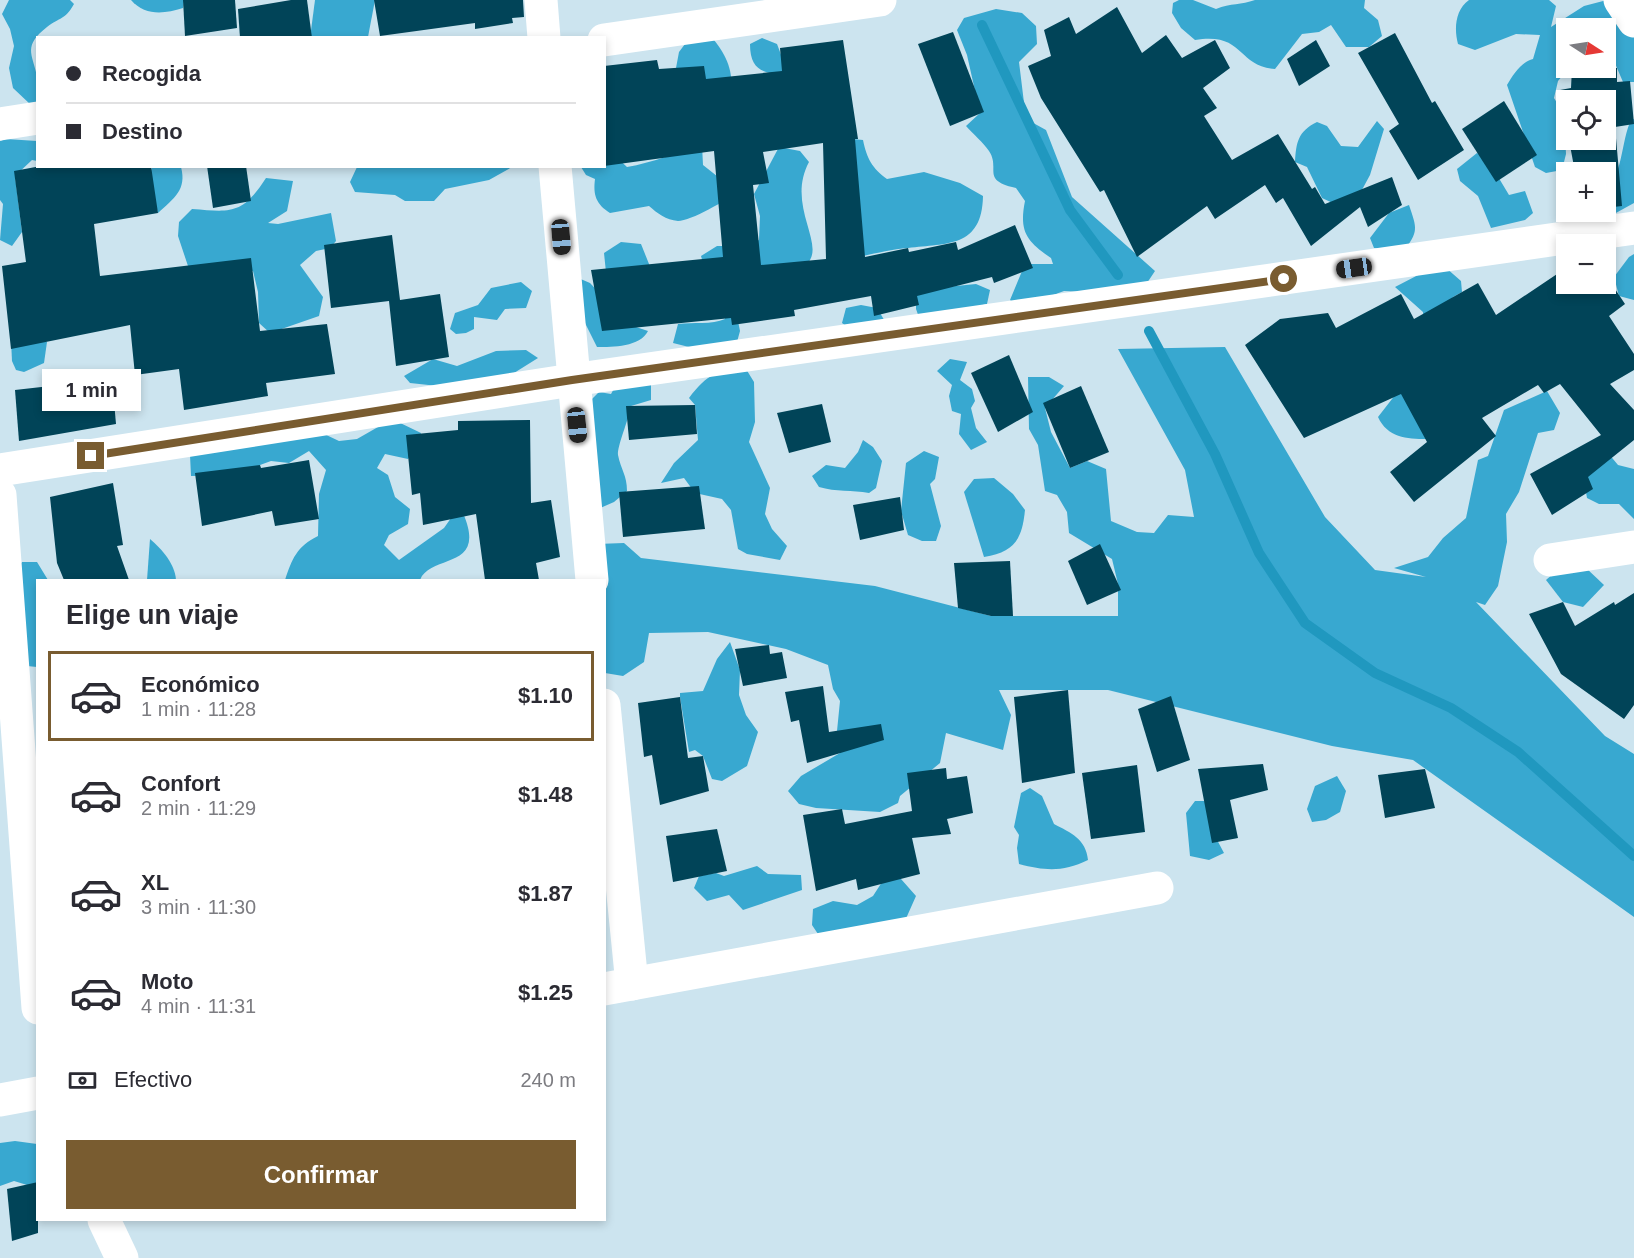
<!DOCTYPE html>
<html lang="es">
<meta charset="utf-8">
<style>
:root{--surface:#fff;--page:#f2f2f3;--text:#2b2b33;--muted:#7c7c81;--line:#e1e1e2;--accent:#795c30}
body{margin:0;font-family:Helvetica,sans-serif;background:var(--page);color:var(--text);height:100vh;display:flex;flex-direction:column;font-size:22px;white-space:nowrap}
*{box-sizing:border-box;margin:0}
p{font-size:20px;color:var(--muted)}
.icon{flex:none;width:33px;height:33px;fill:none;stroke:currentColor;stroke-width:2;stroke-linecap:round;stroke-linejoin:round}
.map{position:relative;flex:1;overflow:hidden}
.drawer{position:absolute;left:36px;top:579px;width:570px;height:642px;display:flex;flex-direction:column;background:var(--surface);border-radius:0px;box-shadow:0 3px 9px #0003}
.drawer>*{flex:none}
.banner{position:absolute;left:36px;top:36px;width:570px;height:132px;border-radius:0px;box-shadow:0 3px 9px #0003;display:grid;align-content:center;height:132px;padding:0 30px;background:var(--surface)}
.needle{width:39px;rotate:102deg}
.tools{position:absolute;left:1556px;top:18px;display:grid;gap:12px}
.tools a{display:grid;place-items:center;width:60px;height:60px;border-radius:0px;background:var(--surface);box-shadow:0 3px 9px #0003;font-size:30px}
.end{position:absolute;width:27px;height:27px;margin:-14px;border:8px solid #795c30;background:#fff;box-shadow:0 0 0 3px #fff}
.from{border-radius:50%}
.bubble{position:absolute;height:42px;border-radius:0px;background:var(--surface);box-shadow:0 3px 9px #0003;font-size:20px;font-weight:600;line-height:42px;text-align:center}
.car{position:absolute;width:18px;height:36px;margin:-18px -9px;border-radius:8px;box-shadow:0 0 4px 2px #0007;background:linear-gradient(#222 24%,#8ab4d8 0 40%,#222 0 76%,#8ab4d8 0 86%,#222 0)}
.banner b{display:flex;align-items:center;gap:21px;height:57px;font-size:22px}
.banner b+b{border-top:2px solid var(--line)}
.banner i{width:15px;height:15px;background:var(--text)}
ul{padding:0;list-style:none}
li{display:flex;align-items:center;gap:18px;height:90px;margin:0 12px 9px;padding:0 18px;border:3px solid transparent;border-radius:0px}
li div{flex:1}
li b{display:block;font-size:22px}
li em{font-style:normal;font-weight:600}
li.active{border-color:var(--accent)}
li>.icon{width:54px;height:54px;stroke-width:1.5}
h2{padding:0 30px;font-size:27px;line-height:72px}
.pay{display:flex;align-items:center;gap:15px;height:66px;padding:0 30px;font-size:22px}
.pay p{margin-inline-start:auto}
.primary-button{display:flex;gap:12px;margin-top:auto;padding:12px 30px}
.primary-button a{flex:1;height:69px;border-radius:0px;background:var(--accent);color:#fff;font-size:24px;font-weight:600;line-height:69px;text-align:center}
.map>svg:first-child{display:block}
</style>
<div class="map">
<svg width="1634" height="1258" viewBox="0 0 1634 1258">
<rect width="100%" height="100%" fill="#cce4ef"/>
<g fill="#38a8d0">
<path d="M9,0H70L74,4C65,20 60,17 47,27C23,46 32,53 37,76C39,85 37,96 37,105H31L13,88L9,68L14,46L10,29L2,14Z"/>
<path d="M131,0H184L183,8C164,14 145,16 131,0Z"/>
<polygon points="315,0 375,0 368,37 310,38"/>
<path d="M1179,0H1193L1216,9C1231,3 1241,5 1255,0H1365L1364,8L1378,20L1382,36L1369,47H1346L1331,25L1319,32L1302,34L1275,69C1236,66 1245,32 1195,40L1181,28L1172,13L1173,3Z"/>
<path d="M1469,0H1549L1556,6L1551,27L1584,6L1607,0L1634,29V82H1623L1614,61L1605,53V28H1566V68H1569L1558,81L1554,98L1564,114L1566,154L1562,170L1546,173L1535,167L1507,85C1513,75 1521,62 1533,59L1540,35L1516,34L1475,50L1458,44C1454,29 1455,10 1469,0Z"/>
<path d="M996,9L1022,13L1036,26L1037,44L1019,62L1026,119L1046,130L1072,197L1155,271L1143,289L1088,292L1064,291L1018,308L1010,300L1025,264H1053L1051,258C1026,241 1019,231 1025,201L1016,188C980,180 1001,169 989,151C983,142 973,134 966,126L980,113L967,55L957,30L964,18Z"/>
<path d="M762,38L777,44L789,76C766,73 750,73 750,44Z"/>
<path d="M688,40H714C729,59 735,76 729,100L676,68L679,52Z"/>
<path d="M1634,119V203L1614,214L1585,220L1575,212H1605V191C1623,176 1621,141 1631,120Z"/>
<path d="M1377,121L1384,129L1370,175L1357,199L1339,206L1322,198L1307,167L1295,162C1296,143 1298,131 1317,122L1327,126L1341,146L1358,147Z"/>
<path d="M605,130L612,153L627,167C652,163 677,152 702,145L703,165L737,192C727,200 691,221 678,221C666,220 657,213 649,206L610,213C596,204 593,195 595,179L586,175L581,167L604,166Z"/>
<path d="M833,137L863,140C867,159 872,168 887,179L924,172L960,183L983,196C982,248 947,243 908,248C891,249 874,254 858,257L859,193Z"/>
<polygon points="6,139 37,141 37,161 32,160 15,176 22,232 12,246 0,240 3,204 0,200 0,141"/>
<path d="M779,147L800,151L809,162C787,203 822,240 810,260C802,274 753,308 738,321L740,331L737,342L697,349L673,343L678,324C693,322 712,325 725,319L722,292L705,270L701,256L717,246H746L759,240L760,216L754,194Z"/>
<polygon points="1477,153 1488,160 1509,195 1525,191 1533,213 1525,220 1491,228 1478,196 1460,181 1457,169"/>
<polygon points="430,166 512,167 489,180 445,189 434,201 405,201 395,195 355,192 350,182 357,167"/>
<path d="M152,167H181C187,190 174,198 158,213L149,179Z"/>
<path d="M266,178L293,181L287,211L268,223L278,224L331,213L336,241L330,248L316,251L300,265L323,297L319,316L270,333L259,323L258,292L253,271L188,266L178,236L179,222L192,209C232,212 242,215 266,178Z"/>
<path d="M1409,205C1417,229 1419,231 1403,252L1374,248L1370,238L1389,213Z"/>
<polygon points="621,242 641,244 651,269 606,272 604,253"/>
<polygon points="1634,254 1634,300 1619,296 1614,277 1629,257"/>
<polygon points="1445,267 1461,281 1462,292 1453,297 1426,348 1423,312 1395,287 1422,273"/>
<path d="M576,277L590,283L630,325L648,331C640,347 613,347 597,347L582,317Z"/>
<polygon points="521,282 532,291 526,308 505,309 497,320 474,317 474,329 466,333 456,334 450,329 455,313 478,305 491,288"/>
<polygon points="976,284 990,290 987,304 920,320 916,309 916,290"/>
<polygon points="861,305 877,308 886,323 855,333 842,323 846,308"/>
<polygon points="31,336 47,342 44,363 24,372 16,370 12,361 11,340"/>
<polygon points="1225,347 1325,517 1375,570 1426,577 1394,568 1428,557 1443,538 1466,518 1478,460 1488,456 1504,410 1547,391 1560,413 1554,430 1538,433 1519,492 1506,514 1507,542 1498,586 1485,605 1476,602 1605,736 1634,754 1634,917 1413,760 1332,746 1108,690 999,690 1011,715 1003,750 946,733 940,763 900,796 898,803 880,812 816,808 799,804 788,791 801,776 840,753 837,731 840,701 833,689 828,665 786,649 708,632 649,633 644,662 623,676 605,673 606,597 597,544 624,543 641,558 875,586 991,616 1118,616 1118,584 1112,559 1069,533 1067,512 1057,495 1045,491 1038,445 1029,429 1028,377 1049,377 1064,386 1045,408 1051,432 1070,468 1087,461 1106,469 1111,521 1137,532 1154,533 1168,515 1194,517 1185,470 1118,349"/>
<polygon points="526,350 538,358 514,373 438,386 410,383 404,376 433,359 457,366 496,351"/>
<polygon points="950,359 967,362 960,380 972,389 975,401 971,408 976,428 987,442 971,450 959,434 961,414 952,411 949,396 952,385 937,371"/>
<path d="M746,369L754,382L755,422L749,442L770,488L765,514L772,529L787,546L780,560L747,554L738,549L731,510L722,499L695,493L684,478L661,483L674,463L698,440L695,405L689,398C708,373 717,371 746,369Z"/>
<path d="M620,378L651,382V400L631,406C629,419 617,446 618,455C621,470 627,475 627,491L614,502L598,509L582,409L599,392L611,394Z"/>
<path d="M1399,390L1437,439C1413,439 1389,441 1378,417Z"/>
<path d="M392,419L421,433L417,446L408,459L385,454L377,468L388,475L395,497L410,509L408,524L389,535L384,545L399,560L444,528L456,511L463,513C488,571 431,553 420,580H285C292,559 297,546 318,536L319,494L326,470L309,451L289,463L271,461L260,465L247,475L191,476L190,455L320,432L339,441L357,439Z"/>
<path d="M863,440L873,447L882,461L876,488L869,493C852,490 836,492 819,487L812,476L826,465L845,468L858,452Z"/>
<polygon points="924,451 939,457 935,479 930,484 941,526 936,541 922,541 908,535 901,511 906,463"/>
<polygon points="1608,453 1618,465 1634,469 1634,519 1619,504 1599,504 1587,498 1581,464"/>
<path d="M994,478L1013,494L1025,510C1022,540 1014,552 984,557L964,492L974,479Z"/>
<path d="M150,539C162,549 175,564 176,580H147Z"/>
<polygon points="22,562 37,562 48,580 38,580 37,667 17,665 7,584"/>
<polygon points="1562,566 1585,567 1604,585 1583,607 1563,602 1546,580"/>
<polygon points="730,642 740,670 739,695 746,715 758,732 747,766 722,781 712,779 703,756 695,750 689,752 680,697 680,693 703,691 717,659"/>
<polygon points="1337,776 1346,791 1340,812 1326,820 1312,822 1307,809 1315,786"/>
<path d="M1030,788L1042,796L1054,824C1071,833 1086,839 1088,860C1063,872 1046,871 1019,864L1017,848L1019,835L1014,827L1021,793Z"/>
<polygon points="1195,801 1204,801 1217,812 1216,838 1224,853 1209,860 1190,856 1186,813"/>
<polygon points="757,866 768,874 801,875 802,890 743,910 729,895 707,901 694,888 699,876 716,873 724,876"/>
<polygon points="884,879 901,879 916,896 904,923 822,940 812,925 813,909 833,901 857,905 873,896"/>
<polygon points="15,1141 37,1144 37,1188 14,1181 0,1186 0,1143"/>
</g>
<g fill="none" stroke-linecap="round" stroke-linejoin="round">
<g stroke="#2098bf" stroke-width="10">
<polyline points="982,25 1070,210 1118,275"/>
<polyline points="1149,331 1215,454 1259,553 1305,623 1375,673 1451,708 1518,752 1634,856"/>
</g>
</g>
<g fill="#014458" fill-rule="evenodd">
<polygon points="183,0 235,0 237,28 185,36"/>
<polygon points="291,0 307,0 312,38 240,38 238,9"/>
<polygon points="374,0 523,0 524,17 512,18 513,23 475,29 475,23 380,36"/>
<polygon points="1117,7 1142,53 1166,35 1182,58 1215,40 1230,68 1203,88 1217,108 1204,116 1232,160 1278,134 1312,189 1315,187 1325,204 1392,177 1402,205 1368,227 1360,207 1311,246 1283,198 1276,203 1265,185 1215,219 1207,206 1137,257 1104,190 1100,192 1041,98 1028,66 1051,56 1044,30 1069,17 1076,34"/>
<polygon points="953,32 984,112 950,126 918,44"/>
<polygon points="1395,33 1432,103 1435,101 1464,150 1418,180 1389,131 1399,124 1358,53"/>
<path d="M843,40L858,139H855L865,257L908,248L909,252L956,242L958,250L1015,225L1033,268L994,283L992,277L917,296L919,305L874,316L871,296L794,310L795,316L732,325L731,318L602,331L591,270L723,257L714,151L604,166V66L657,60L659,69L704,66L706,79L782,71L780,48ZM823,143L826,259L761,265L753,185L769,183L763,152Z"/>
<polygon points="1316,40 1330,66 1299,86 1287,59"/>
<polygon points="1572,68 1617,68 1617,82 1630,81 1634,124 1615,127 1622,206 1605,208 1605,172 1575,172 1569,140 1605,140 1605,100 1566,100 1566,123 1560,90 1571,88"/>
<polygon points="1504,101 1537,155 1496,182 1462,129"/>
<polygon points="41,166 151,166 158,213 94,224 100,276 251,258 260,331 327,324 335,374 266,383 268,396 184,410 179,369 135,375 130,325 11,349 2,266 26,262 14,171"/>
<polygon points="207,166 246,166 251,201 213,208"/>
<polygon points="392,235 400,300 440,294 449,357 396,366 389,301 331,308 324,245"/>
<polygon points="1566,268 1566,284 1605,284 1605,274 1625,304 1609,316 1634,354 1634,370 1610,384 1634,410 1634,440 1588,477 1593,489 1552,515 1530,474 1601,435 1560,384 1544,393 1538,385 1482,418 1496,436 1414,502 1390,472 1427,442 1401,394 1304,438 1245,345 1280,319 1328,313 1336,328 1401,294 1414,319 1478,283 1496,315"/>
<polygon points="1009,355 1033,412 998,432 971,373"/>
<polygon points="112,379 116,424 19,441 15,390"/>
<polygon points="1081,386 1109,452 1070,468 1043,403"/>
<polygon points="822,404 831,442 789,453 777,413"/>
<polygon points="695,405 697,434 629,440 626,406"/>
<polygon points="530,420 531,503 551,500 560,557 536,563 539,580 485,580 476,514 423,525 420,493 412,495 406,435 458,430 458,421"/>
<polygon points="309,460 319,519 275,526 272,511 202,526 195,473 260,465 261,468"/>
<polygon points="113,483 123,545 117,546 129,580 64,580 57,563 50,497"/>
<polygon points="699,486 705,529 623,537 619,492"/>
<polygon points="900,497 904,530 860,540 853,505"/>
<polygon points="1100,544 1121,590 1087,605 1068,561"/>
<polygon points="1010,561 1013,616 991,616 958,608 954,563"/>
<polygon points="1634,593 1634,705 1624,719 1561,674 1529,614 1563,602 1575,626 1614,602 1615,605"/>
<polygon points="769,645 770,654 782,652 787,678 743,686 735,649"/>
<polygon points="823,686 829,732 881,724 884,740 807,763 799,720 791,722 785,692"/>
<polygon points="1068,690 1075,773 1022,783 1014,697"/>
<polygon points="1171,696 1190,760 1157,772 1138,709"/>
<polygon points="680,697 688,758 703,756 709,791 660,805 652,755 644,757 638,703"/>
<polygon points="1263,764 1268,790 1230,800 1238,838 1212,843 1198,769"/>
<polygon points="1137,765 1145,832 1091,839 1082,773"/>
<polygon points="946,768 947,779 967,776 973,813 947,819 951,834 912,838 920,874 858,890 856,879 816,891 803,815 842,809 845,824 912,811 907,773"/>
<polygon points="1425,769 1435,808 1385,818 1378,775"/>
<polygon points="717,829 727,871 673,882 666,836"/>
<polygon points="38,1182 38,1233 12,1241 7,1189"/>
</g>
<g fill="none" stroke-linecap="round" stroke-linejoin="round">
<g stroke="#fff" stroke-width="33">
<polyline points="541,0 544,38"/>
<polyline points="1620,0 1634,21"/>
<polyline points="604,40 880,0"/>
<polyline points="0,124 38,118"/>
<polyline points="555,166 592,580"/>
<polyline points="0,470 572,380 1634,228"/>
<polyline points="0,495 38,1008"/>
<polyline points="1550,560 1634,547"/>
<polyline points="604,705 632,984"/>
<polyline points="604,989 1157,888"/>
<polyline points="0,1100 38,1093"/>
<polyline points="104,1220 122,1258"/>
</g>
</g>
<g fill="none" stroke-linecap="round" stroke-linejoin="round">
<polyline stroke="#795c30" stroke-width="8" points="91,456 572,380 1284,279"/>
</g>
</svg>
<div class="tools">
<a><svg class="needle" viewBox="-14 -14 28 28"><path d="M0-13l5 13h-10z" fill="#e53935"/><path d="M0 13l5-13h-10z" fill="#7c7c81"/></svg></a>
<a><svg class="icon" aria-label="locate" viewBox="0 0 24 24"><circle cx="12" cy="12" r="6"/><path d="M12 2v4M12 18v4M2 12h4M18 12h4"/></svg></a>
<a>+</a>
<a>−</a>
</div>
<i class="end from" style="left:1284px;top:279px"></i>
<i class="end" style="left:91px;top:456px"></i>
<div class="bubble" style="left:42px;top:369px;width:99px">1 min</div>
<i class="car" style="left:561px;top:237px;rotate:175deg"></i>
<i class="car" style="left:1354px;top:268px;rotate:262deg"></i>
<i class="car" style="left:577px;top:425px;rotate:174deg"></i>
<div class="banner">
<b><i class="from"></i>Recogida</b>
<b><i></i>Destino</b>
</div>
<section class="drawer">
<h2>Elige un viaje</h2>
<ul>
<li class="active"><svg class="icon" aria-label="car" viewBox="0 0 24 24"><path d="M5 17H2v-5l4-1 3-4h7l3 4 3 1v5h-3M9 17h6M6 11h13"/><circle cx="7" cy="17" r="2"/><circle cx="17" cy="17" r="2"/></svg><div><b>Económico</b><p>1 min · 11:28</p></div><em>$1.10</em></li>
<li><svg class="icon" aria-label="car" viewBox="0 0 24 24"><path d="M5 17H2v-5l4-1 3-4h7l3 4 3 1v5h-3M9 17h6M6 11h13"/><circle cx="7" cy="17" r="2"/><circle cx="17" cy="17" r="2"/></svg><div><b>Confort</b><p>2 min · 11:29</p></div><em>$1.48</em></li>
<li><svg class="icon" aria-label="car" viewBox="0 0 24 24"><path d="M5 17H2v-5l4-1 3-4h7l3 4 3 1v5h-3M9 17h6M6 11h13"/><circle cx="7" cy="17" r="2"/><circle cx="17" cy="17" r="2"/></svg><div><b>XL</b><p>3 min · 11:30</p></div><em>$1.87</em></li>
<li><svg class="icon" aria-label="car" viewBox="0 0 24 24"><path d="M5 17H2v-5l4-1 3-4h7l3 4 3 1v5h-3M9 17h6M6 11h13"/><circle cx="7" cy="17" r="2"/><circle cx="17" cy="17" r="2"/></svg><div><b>Moto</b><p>4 min · 11:31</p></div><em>$1.25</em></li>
</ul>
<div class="pay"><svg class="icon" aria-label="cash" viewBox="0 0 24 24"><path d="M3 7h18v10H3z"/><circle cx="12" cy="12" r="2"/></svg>Efectivo<p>240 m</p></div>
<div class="primary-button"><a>Confirmar</a></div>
</section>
</div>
